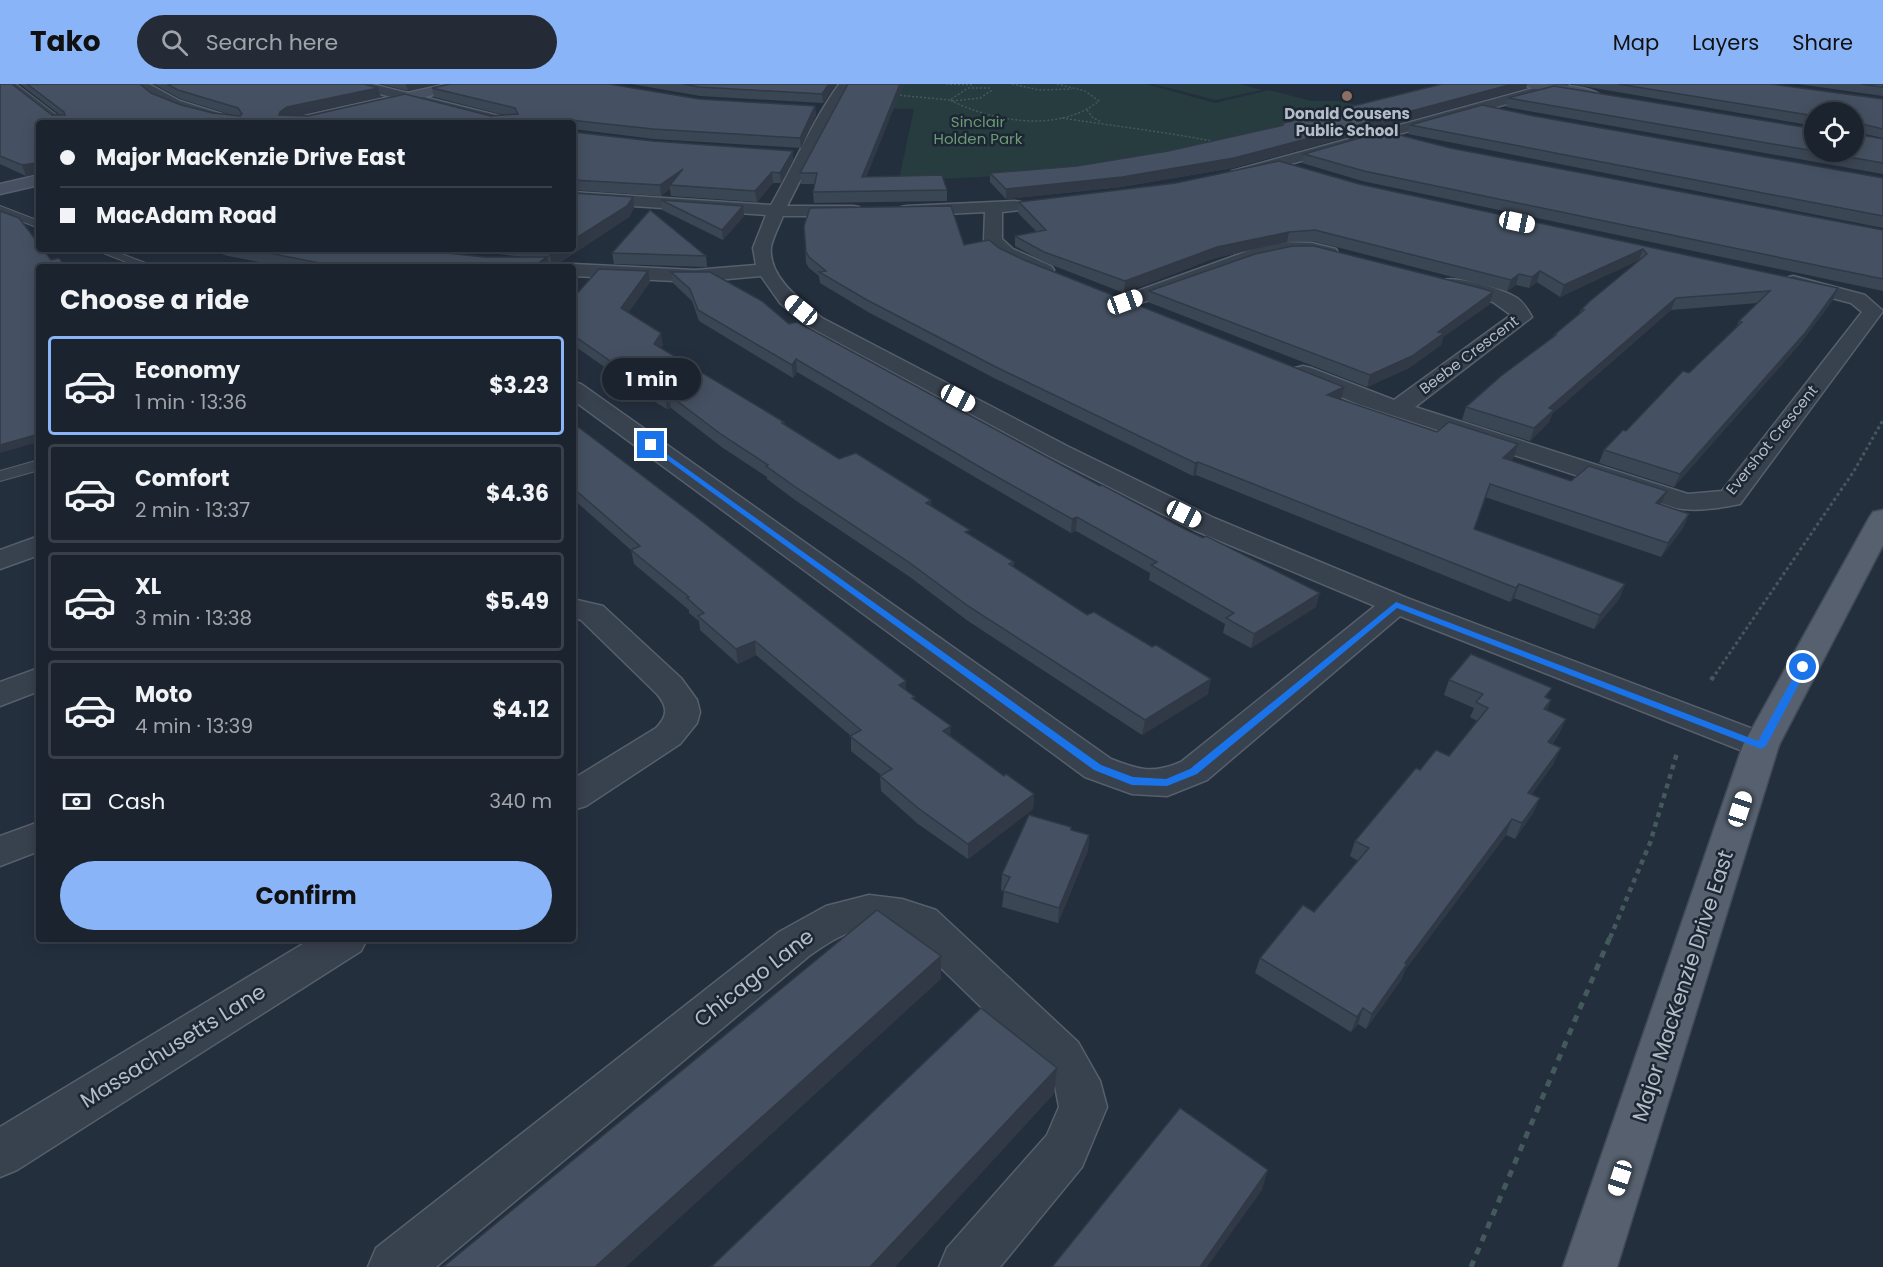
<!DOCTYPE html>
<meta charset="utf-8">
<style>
:root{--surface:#1b232e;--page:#242b36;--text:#f1f3f6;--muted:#a0a4aa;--line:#39404a;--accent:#8ab4f8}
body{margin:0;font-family:Poppins,sans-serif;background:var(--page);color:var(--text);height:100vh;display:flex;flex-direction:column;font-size:22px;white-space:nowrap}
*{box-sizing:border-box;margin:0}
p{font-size:20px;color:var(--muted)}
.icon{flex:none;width:33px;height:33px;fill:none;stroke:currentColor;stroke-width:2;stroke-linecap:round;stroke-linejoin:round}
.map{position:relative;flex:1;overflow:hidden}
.side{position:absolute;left:36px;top:180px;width:540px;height:678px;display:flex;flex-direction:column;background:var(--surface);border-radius:6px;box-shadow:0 3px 15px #0003,0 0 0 2px var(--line)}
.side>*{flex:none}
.banner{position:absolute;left:36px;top:36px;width:540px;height:132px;border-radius:6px;box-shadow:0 3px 15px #0003,0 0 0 2px var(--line);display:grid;align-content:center;height:132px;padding:0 24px;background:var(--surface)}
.buttons{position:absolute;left:1804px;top:18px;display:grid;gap:12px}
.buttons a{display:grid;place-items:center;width:60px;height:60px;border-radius:50%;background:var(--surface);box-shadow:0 3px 15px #0003,0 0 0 2px var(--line);font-size:30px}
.end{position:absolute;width:27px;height:27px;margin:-14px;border:8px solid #1a73e8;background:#fff;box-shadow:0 0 0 3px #fff}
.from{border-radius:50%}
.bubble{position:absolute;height:42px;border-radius:21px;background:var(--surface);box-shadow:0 3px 15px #0003,0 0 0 2px var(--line);font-size:20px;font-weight:700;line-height:42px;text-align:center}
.car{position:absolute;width:18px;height:36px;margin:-18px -9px;border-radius:8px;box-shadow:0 0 4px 2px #0007;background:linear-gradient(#fff 24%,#345 0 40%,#fff 0 76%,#345 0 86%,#fff 0)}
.banner b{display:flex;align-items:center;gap:21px;height:57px;font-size:22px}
.banner b+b{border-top:2px solid var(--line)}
.banner i{width:15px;height:15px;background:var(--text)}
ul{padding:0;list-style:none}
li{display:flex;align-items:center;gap:18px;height:99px;margin:0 12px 9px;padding:0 12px;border:3px solid var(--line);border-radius:6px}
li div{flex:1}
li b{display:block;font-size:22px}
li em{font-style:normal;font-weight:700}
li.selected{border-color:var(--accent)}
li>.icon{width:54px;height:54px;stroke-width:1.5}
h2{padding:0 24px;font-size:27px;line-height:72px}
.pay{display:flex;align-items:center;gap:15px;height:66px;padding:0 24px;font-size:22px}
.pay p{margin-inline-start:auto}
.cta{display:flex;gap:12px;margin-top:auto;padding:12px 24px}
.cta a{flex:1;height:69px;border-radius:36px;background:var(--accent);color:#111;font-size:24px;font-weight:700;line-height:69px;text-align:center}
header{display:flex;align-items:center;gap:36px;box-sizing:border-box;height:84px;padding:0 30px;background:var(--accent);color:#111}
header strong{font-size:28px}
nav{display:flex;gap:33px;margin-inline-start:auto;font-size:21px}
.search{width:420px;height:54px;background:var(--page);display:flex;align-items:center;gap:15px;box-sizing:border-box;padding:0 21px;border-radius:33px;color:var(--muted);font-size:22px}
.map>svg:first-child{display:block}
</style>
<header>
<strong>Tako</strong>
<div class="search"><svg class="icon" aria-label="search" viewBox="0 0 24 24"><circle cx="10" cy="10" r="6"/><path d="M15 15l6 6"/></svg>Search here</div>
<nav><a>Map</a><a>Layers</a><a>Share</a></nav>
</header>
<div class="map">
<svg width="1883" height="1183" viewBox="0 0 1883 1183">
<rect width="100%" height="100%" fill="#242f3e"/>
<g fill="#263c3f">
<path d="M863,0H1146L1215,19L1269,6L1311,17H1339L1360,22C1297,38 1235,56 1172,68C1082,86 991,96 899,95L914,25L854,24Z"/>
<polygon points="1153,0 1239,0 1262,6 1216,16"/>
</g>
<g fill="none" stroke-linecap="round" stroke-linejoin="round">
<g stroke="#565f6c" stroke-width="2">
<g id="lane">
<polygon points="7,0 16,0 67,39 58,39"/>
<polygon points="0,122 39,137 39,144 0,129"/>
<polygon points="93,165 109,165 156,183 139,183"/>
<polygon points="39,376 39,386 0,397 0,387"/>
</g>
</g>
<g stroke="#565f6c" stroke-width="3">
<g id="street">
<path d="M134,0H149L180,17L241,36L243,39C213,39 155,23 134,0Z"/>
<polygon points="351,0 372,0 516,36 518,39 494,39 352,3"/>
<path d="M839,0H851C826,38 809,81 787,122H853L859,123L862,127L859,131L853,132H783C779,142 773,153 771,163C768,194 802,217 822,234L1069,363L1214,434L1407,514L1774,653L1779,661L1774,669L1761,673L1748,669L1400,532L1207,696L1167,712L1132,710L1085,693L573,316V298L581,300L1111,675C1139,686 1153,690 1181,678L1375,522L1194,446L1051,373L808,242L780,219L761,192L695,198L573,192V183H566L573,180L695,186L756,181L753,164L766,131L573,118V108L771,121C794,81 812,38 839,0Z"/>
<polygon points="1549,0 1569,0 1568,3 1244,93 1238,95 1230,90 1232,87"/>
<path d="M1015,117L1021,118L1023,122L1021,126L1002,128V155L1013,165L1051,182L1054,186L1051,190C1032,195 995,172 984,156L985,128L907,132L901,131L898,127L901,123L907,122Z"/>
<polygon points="1281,158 1312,159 1336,165 1338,169 1336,173 1329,175 1312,171 1282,170 1132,222 1118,222 1115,218 1118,214 1248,167"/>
<path d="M1793,192L1865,211L1883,227L1740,420C1721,424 1695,428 1676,424L1358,320L1295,294L1292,289L1295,284L1303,282L1311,284L1394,316L1511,231L1493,218L1442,204L1439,200L1442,196C1458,192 1503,205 1517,214C1524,219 1528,226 1532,233L1415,323L1688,410L1722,407L1862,228L1851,219L1786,202L1783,198L1786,194Z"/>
<polygon points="39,452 39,471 0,485 0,466"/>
<path d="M573,515L603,522L681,594L697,616L700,628L697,639L680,660L586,722L573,726V695L656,644C668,632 668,623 657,610L581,536L573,533Z"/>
<polygon points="39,584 39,607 0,622 0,598"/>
<polygon points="39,738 39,767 0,782 0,752"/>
<path d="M869,811L902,815L936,826L1078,958L1100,997L1107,1023L1082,1083L1000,1183H939L947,1164L1047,1051L1059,1023L1055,1002L1046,986L906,850C865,835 842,849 809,872L436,1183H368L376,1164L779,848L826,822Z"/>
<polygon points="311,855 367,855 361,867 17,1086 0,1093 0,1043"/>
</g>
</g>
<g stroke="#565f6c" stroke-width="3">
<g id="secondary">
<polygon points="447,0 470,0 464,4 310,39 284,39 291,35"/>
<path d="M1524,0C1541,0 1587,0 1600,11L1593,15L1530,4Z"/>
<polygon points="39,91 39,101 0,110 0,100"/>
</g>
</g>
<g stroke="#414a57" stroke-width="3">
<polygon id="primary" points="1883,426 1883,461 1779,661 1617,1183 1563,1183 1743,661 1869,434 1873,428"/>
</g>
<g stroke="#44595c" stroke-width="1.5" stroke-dasharray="2 2" stroke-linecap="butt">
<polyline points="946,0 974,1"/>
<polyline points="1012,0 1039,6 1072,5"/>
<polyline points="896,11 950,16"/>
<path d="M952,17L980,14L991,7L989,4H968L950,16C993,38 1059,49 1099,17L1085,7L1057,0"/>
<polyline points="1087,26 1093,34 1100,37"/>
<path d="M1062,34C1114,42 1166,48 1217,58"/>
</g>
<polyline stroke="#44595c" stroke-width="3" stroke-dasharray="3 3" stroke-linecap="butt" points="1712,595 1854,387 1883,336"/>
<g stroke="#44595c" stroke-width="4.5" stroke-dasharray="5 5" stroke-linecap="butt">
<polyline points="1711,596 1713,593"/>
<polyline points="1610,854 1650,759 1677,669"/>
</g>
<polyline stroke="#44595c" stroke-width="5" stroke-dasharray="7 7" stroke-linecap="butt" points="1471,1183 1610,853"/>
<use href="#lane" fill="#38414e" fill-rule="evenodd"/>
<use href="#street" fill="#38414e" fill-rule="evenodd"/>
<use href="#secondary" fill="#465061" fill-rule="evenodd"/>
<use href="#primary" fill="#56606e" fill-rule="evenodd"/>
</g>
<g fill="#3b4654">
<polygon points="0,0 52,31 60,31 20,0 140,0 151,9 181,21 213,29 232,31 181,15 154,0 364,0 381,13 297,31 491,32 504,31 434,13 432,4 699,15 815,22 816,31 801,64 654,55 573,45 573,39 39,39 39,93 37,90 26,92 0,80"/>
<polygon points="381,0 437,0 408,7"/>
<polygon points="631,0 836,0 823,19 700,12"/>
<polygon points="848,0 904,0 895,21 866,93 947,106 947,117 814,119 813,108 815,100 801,100 800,89"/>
<polygon points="1442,0 1527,0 1526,4 1233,84 1121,103 1006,115 990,98 990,89 1077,82 1168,67 1280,42 1280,40"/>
<polygon points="1571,0 1771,0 1883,15 1883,54 1856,48 1856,50 1883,55 1883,90 1506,23 1508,14 1854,68 1815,28 1815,42"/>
<polygon points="1798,0 1883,0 1883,12"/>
<polygon points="1534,32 1883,94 1883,144 1408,50 1410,41"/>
<polygon points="573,48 793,77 781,99 773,99 757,118 671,112 670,105 661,112 573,106"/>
<polygon points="1450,64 1883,146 1883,207 1362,97 1302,79 1304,70"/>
<polygon points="39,94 39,105 35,95"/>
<polygon points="1359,100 1838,204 1833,216 1799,261 1674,403 1599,379 1604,366 1626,347 1689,289 1737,242 1739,237 1758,219 1671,226 1552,330 1549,338 1530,357 1462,336 1466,323 1553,254 1554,251 1579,230 1581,226 1639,176 1560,213 1537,198 1529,204 1516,201 1507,207 1313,157 1287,158 1215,174 1124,209 1044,178 1015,162 1015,152 1037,148 1018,129 1019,118"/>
<polygon points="633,113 634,124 629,133 553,183 548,177 549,183 284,183 228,172 206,165 407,165 485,173 526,173 448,165 573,165"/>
<polygon points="661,116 743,122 744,132 723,156 662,126"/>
<polygon points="804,142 999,164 1024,176 1341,316 1437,348 1518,360 1514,373 1510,377 1571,397 1661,420 1689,430 1683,444 1661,473 1485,413 1474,445 1625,500 1619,515 1594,545 1514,514 1510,518 1196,391 1193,392 994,294 868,228 820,199 819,192 809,184 806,179"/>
<polygon points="612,169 706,172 707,183 614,180"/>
<polygon points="671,188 789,240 1316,523 1251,564 1223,549 1225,540 1149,496 1150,489 1076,447 1071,449 985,399 797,288 793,294 699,237 692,217 673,199"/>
<polygon points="650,198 628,229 663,261 661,264 784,338 785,341 839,375 931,416 931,422 970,451 1014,478 1013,483 1208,610 1142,651 968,537 910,493 795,416 767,395 767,393 723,364 671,324 667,325 655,318 573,261 573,214"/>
<polygon points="1149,207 1490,220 1443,253 1441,261 1409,284 1367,303 1148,218"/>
<polygon points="573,339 906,597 906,606 915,617 951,652 1004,692 1034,710 1033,725 968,775 918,740 881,707 880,692 881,691 851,667 851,652 756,571 738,580 700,546 699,537 689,529 689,526 634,480 631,466 573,415"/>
<polygon points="1449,596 1551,616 1547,626 1566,635 1559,650 1552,660 1554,679 1532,710 1540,714 1533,729 1515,755 1506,751 1405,886 1401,896 1366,945 1358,940 1351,948 1255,889 1260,874 1314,828 1358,777 1350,772 1355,757 1420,686 1449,672 1477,637 1470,633 1474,624 1444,611"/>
<polygon points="1071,743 1071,746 1089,751 1088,766 1058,839 1002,823 1004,807 1001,806 1002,790"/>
</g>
<g fill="#303945">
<polygon points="406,0 437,0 408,7"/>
<polygon points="829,0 836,0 823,19 822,10"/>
<polygon points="900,0 904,0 895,21 862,104 862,93"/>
<polygon points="1513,0 1527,0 1526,4 1233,84 1121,103 1006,115 1006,105"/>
<polygon points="378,4 381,13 291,33 279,31 280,28 287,23"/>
<polygon points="815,22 816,31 801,64 800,54"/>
<polygon points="793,67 793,77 781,99 780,89"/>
<polygon points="36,79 37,90 26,92 22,81"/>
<polygon points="683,85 670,101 670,105 661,112 660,101"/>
<polygon points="772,88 773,99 757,118 755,107"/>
<polygon points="633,113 634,124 629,133 552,183 550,171 560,165 573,165 573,156"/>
<polygon points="743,122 744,132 723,156 722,146"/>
<polygon points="1289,148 1287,158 1215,174 1124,209 1125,197 1217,163"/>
<polygon points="1643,165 1639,176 1560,213 1564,201"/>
<polygon points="547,173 549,183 532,183"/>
<polygon points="648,187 650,198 623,236 621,224"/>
<polygon points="1540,187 1537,198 1529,204 1532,193"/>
<polygon points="1519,190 1516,201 1507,207 1511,196"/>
<polygon points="1838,204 1833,216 1799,261 1674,403 1680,390"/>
<polygon points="1493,208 1490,220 1443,253 1441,261 1409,284 1367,303 1370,291 1438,248"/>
<polygon points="1676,214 1671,226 1552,330 1549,338 1530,357 1534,344 1549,324"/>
<polygon points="661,249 663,261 656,272 654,260"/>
<polygon points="796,275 797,288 793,294 792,281"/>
<polygon points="1344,303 1341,316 1327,311"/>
<polygon points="669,311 671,324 667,325 665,313"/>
<polygon points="39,350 39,358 0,369 0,361"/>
<polygon points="1518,360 1514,373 1498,388 1503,374"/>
<polygon points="1198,378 1196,391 1193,392 1195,379"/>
<polygon points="1667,407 1661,420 1656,419"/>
<polygon points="931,416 932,430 926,419"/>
<polygon points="1689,430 1683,444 1661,473 1668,459"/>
<polygon points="1077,433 1076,447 1071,449 1072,435"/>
<polygon points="1519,500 1514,514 1510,518 1516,504"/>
<polygon points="1625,500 1619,515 1594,545 1600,531"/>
<polygon points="1320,509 1316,523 1251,564 1254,550"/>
<polygon points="755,557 756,571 738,580 736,565"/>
<polygon points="1211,595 1208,610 1142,651 1145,636"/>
<polygon points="906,597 906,612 899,601"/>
<polygon points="1551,616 1545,631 1544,625"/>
<polygon points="1566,635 1559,650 1541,673 1548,658"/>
<polygon points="951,642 950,657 943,647"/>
<polygon points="1561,664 1554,679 1522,724 1528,709"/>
<polygon points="1034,710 1033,725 968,775 968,760"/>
<polygon points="1540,714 1533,729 1515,755 1522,739"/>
<polygon points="1512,735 1506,751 1405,886 1401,896 1366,945 1372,930 1405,879"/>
<polygon points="1089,751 1088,766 1058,839 1059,824"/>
<polygon points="941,872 941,895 626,1183 595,1183"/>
<polygon points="1363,924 1358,940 1351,948 1357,933"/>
<polygon points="1057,984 1054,1010 895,1183 870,1183"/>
<polygon points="1268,1086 1262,1106 1207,1183 1200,1183"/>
</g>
<g fill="#455162" stroke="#303945" stroke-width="1.5">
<polygon points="0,0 12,0 52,31 65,31 64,28 27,0 140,0 151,9 181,21 213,29 240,32 242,30 238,24 178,6 167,0 364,0 378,4 287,23 280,28 279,31 308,32 405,10 491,32 518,30 515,24 432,4 450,0 609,0 699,15 815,22 800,54 653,45 570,36 570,39 39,39 39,88 36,87 36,79 22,81 0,72"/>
<polygon points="683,0 829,0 822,10 699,3"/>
<polygon points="848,0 900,0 862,93 942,91 947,106 813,108 817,89 800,89"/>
<polygon points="1442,0 1513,0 1234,74 1122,93 1006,105 990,89 1077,82 1168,67 1284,41 1280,40"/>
<polygon points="1618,0 1771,0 1883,15 1883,45 1858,39 1856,41 1856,50 1883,55 1883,79 1508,14 1554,2 1815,45 1815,68 1854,68 1854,28 1815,28 1815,32"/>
<polygon points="1861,0 1883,0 1883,3"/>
<polygon points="1482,21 1534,32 1883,94 1883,132 1410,41"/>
<polygon points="1384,47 1450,64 1883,146 1883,195 1364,87 1304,70"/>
<polygon points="573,48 652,57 793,67 780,89 772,88 755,107 670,101 683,85 660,101 573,96"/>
<polygon points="1279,77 1359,100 1838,204 1805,249 1680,390 1604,366 1623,346 1626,347 1683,287 1689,289 1742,238 1739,237 1770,207 1676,214 1549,324 1554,326 1534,344 1466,323 1501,292 1556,251 1554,251 1584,226 1581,226 1590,217 1647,170 1643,165 1564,201 1540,187 1532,193 1519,190 1511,196 1315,146 1289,148 1217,163 1125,197 1044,168 1015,152 1046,146 1019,118 1176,99"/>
<polygon points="573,109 633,113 627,122 573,156"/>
<polygon points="661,116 743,122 722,146"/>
<polygon points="951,122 964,161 989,156 999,164 1024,176 1344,303 1327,311 1437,348 1449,338 1518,360 1503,374 1571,397 1589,382 1667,407 1656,419 1689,430 1668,459 1490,400 1474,445 1625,500 1600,531 1519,500 1516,504 1198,378 1195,379 994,282 867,216 819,188 826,187 809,173 806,168 804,142 810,124"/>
<polygon points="650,126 706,172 612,169"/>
<polygon points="0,127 19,134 39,160 39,165 43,165 51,176 59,174 66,183 39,183 39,350 0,361"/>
<polygon points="1293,162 1314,162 1484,205 1493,208 1438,248 1444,249 1412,272 1370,291 1149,207 1255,170"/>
<polygon points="249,165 407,165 485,173 547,173 532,183 351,183 314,178"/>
<polygon points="544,165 560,165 550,171 546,166"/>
<polygon points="599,185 648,187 621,224 661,249 654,260 784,338 782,339 839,375 856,369 931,416 926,419 970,446 965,448 1014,478 1009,480 1087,531 1094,528 1152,563 1156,561 1211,595 1145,636 968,522 910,479 794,402 766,382 768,381 722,351 669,311 665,313 652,306 573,251 573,214"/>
<polygon points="671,188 710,188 762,217 789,240 797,238 1100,402 1102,401 1179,442 1203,454 1206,452 1320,509 1254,550 1226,534 1234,529 1151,481 1157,478 1077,433 1072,435 985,386 796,275 792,281 698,226 690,205"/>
<polygon points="573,339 694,431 906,597 899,601 915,613 912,614 951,642 943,647 1004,692 1006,690 1034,710 968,760 918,724 880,692 892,685 850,652 861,646 755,557 736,565 698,532 704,529 687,514 689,513 631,466 640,462 573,404"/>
<polygon points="1471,570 1552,604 1545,613 1551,616 1544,625 1566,635 1548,658 1561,664 1528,709 1540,714 1522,739 1512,735 1405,879 1407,880 1372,930 1363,924 1357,933 1260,874 1303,821 1314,828 1369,764 1355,757 1416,684 1420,686 1436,666 1449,672 1488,624 1476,618 1483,610 1449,596"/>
<polygon points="1029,731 1071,743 1071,746 1089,751 1059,824 1003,807 1010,793 1002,790"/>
<polygon points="877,826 941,872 595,1183 443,1183"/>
<polygon points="981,924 1057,984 870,1183 711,1183"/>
<polygon points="1180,1024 1268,1086 1200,1183 1052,1183"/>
</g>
<polygon fill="#1a73e8" points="651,359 1101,681 1133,693 1166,695 1190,685 1396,518 1758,657 1800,581 1808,583 1766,662 1761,665 1397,524 1197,690 1167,702 1132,701 1094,686 648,362"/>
<circle fill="#8d6e63" stroke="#1d2633" stroke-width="2" cx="1347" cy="12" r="6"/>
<g text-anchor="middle" stroke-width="5" stroke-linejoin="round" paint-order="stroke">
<g font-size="15" font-weight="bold" fill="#b4bcc9" stroke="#1d2633">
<text x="1347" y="35">Donald Cousens<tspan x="1347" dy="17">Public School</tspan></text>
</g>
<g font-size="15" fill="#6b9a76" stroke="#1d2633">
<text x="978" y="43">Sinclair<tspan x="978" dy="17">Holden Park</tspan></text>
</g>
<g font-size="15" fill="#b4bcc9" stroke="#1d2633">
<text transform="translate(1469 271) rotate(-37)" y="5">Beebe Crescent</text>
<text transform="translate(1772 356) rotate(-51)" y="5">Evershot Crescent</text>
</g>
<g font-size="21" fill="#b4bcc9" stroke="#1d2633">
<text transform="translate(754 894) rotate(-38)" y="7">Chicago Lane</text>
<text transform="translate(1683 902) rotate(-72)" y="7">Major MacKenzie Drive East</text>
<text transform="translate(173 962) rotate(-32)" y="7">Massachusetts Lane</text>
</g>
</g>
</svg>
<div class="buttons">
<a><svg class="icon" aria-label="locate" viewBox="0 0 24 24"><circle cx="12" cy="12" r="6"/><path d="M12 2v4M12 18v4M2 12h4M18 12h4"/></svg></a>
</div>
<i class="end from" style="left:1803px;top:583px"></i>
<i class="end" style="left:651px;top:361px"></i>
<div class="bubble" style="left:602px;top:274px;width:99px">1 min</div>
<i class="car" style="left:1517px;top:138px;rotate:102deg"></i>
<i class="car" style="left:1125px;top:218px;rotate:70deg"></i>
<i class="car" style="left:801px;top:226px;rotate:309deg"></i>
<i class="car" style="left:958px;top:314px;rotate:118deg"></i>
<i class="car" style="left:1184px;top:430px;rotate:117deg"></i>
<i class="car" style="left:1740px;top:725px;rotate:18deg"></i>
<i class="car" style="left:1620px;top:1094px;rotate:198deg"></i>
<div class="banner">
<b><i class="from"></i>Major MacKenzie Drive East</b>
<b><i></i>MacAdam Road</b>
</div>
<section class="side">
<h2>Choose a ride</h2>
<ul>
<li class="selected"><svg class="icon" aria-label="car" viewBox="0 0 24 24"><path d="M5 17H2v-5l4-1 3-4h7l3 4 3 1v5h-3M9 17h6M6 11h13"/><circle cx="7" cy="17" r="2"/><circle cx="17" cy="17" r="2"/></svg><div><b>Economy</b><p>1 min · 13:36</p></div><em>$3.23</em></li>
<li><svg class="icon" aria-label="car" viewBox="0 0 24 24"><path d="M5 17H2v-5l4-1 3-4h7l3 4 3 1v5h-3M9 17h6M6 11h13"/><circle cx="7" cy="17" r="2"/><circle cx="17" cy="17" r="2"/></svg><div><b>Comfort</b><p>2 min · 13:37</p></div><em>$4.36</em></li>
<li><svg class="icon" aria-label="car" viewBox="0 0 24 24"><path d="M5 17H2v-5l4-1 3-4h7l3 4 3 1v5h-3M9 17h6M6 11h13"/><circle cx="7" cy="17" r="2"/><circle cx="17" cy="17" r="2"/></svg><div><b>XL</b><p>3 min · 13:38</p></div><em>$5.49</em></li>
<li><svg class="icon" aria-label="car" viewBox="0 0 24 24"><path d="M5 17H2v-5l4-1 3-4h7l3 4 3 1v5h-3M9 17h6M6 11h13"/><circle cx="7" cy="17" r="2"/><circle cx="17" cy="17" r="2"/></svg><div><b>Moto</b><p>4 min · 13:39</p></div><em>$4.12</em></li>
</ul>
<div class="pay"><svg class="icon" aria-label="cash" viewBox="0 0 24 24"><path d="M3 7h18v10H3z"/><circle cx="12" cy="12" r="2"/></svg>Cash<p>340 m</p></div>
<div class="cta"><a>Confirm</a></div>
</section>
</div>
